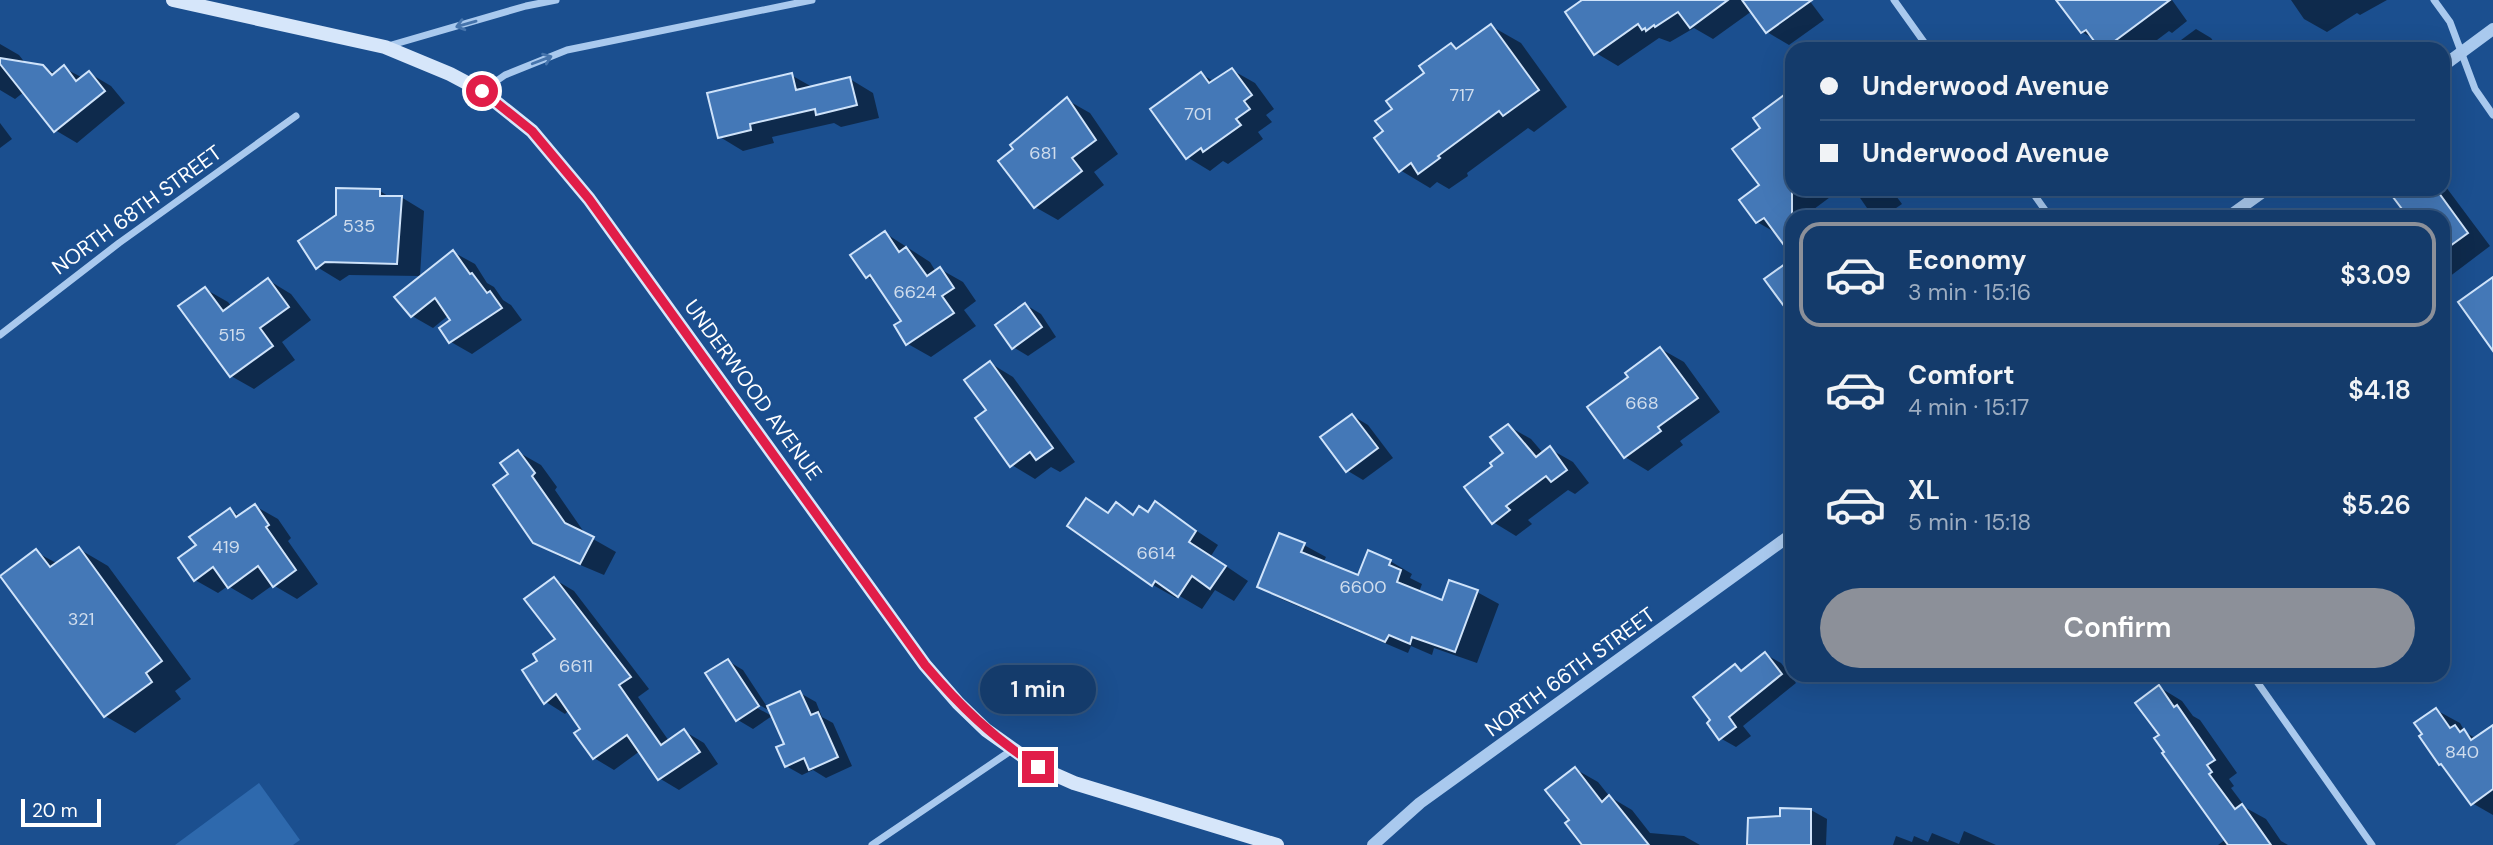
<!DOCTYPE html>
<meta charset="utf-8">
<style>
:root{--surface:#143b6b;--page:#1d4271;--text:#f1f3f6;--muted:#9dadc1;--line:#33557e;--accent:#8c9099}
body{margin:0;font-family:"DM Sans",sans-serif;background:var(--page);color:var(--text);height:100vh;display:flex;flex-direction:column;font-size:26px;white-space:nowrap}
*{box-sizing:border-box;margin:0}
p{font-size:23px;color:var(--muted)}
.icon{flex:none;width:38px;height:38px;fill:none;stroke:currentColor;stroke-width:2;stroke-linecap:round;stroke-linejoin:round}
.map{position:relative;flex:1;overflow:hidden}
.panel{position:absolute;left:1785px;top:210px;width:665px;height:472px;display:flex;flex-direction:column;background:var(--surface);border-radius:21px;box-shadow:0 7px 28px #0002,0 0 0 2px var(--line)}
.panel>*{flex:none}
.top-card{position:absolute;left:1785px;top:42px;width:665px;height:154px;border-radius:21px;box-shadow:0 7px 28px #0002,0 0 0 2px var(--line);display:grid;align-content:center;height:154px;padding:0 35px;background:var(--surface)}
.scale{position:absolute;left:21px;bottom:18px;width:80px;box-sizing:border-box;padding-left:7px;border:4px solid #fff;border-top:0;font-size:19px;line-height:24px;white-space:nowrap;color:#fff;-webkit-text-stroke:5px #1b4f8f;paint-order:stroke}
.end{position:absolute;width:32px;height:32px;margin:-16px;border:9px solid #e11d48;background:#fff;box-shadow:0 0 0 4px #fff}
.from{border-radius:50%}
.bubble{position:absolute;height:49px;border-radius:24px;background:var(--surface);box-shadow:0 7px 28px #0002,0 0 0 2px var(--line);font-size:23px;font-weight:600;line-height:49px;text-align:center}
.top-card b{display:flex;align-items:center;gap:24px;height:66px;font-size:26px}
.top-card b+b{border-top:2px solid var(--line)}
.top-card i{width:18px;height:18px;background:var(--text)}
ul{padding:12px 0 0;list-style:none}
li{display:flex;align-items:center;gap:21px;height:105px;margin:0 14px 10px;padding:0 21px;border:4px solid transparent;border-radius:21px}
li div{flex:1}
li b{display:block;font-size:26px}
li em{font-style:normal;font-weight:600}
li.active{border-color:var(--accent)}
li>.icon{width:63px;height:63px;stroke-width:1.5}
.primary-button{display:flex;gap:14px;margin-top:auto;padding:14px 35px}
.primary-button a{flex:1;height:80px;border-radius:42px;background:var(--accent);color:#fff;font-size:28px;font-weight:600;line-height:80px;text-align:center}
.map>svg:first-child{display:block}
</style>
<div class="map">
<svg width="2493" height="845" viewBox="0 0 2493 845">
<rect width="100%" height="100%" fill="#1b4f8f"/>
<polygon fill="#2e69ad" points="259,783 300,840 293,845 175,845"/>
<g fill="#0007">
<polygon points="1582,0 1809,0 1824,20 1789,45 1767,32 1752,11 1713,39 1694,28 1670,42 1659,38 1618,66 1596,53"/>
<polygon points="2058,0 2172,0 2187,21 2172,33 2169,31 2145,49 2103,49 2096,40 2082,32"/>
<polygon points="2291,0 2387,0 2360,15 2357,13 2327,32 2304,19"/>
<polygon points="1491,26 1521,43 1567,107 1534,132 1528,128 1467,173 1468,176 1449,189 1437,182 1430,188 1400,170 1386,132 1395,109 1452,45 1460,49"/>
<polygon points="2196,29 2211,38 2219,49 2182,49 2177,43"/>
<polygon points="0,44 19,55 26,64 42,66 56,74 64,68 83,78 89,73 111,86 125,103 77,143 55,130 24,92 15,99 0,90"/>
<polygon points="1232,70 1255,83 1274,109 1266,115 1272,122 1258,132 1263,139 1228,164 1223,161 1210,171 1187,157 1201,74 1215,82"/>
<polygon points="791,75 814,88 850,79 873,93 879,118 841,127 834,123 772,137 774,143 743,151 720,137"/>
<polygon points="1792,91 1792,189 1841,189 1806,215 1807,217 1792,217 1792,253 1778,234 1757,222 1763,129"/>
<polygon points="1067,100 1090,113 1118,154 1094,172 1104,185 1058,220 1035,207"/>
<polygon points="0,123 12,139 0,148"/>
<polygon points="2443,183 2490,246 2449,277 2443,273 2443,217 2399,217 2406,211 2396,189 2443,189"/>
<polygon points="1854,189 1891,189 1902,204 1883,217 1867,208"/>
<polygon points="380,191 391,198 401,197 424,211 420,276 349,275 340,281 317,267"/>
<polygon points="885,233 930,262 936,272 940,269 963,282 976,301 964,310 976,326 931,357 908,344 897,326 904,321 876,282 867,277"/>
<polygon points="453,252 475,264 487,283 494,287 503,300 511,305 522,320 472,354 451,342 452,321 449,315 433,328 412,316"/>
<polygon points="268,280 291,294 311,320 282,342 295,360 254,389 231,376 205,289 228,302 232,307"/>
<polygon points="1026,305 1041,314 1056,337 1028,356 1013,347"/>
<polygon points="1792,334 1792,346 1786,338"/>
<polygon points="1661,349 1684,362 1720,412 1680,441 1683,445 1648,471 1625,457 1589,408 1630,378"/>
<polygon points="990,363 1013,377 1075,462 1060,472 1051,467 1035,479 1012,465 988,411"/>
<polygon points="1353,416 1368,425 1393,458 1363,480 1348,471"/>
<polygon points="1508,426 1531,439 1543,453 1550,449 1573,462 1589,483 1575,494 1568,490 1528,520 1532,524 1516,536 1493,522 1495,467 1505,454"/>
<polygon points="518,452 541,465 557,487 555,490 586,535 616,552 604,575 559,556 534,542 510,474"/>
<polygon points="1086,500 1110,514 1116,505 1135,515 1149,514 1156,504 1218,545 1211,556 1248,581 1234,601 1215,590 1202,609 1178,595 1176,598 1153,585 1069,525"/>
<polygon points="255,506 278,519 291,538 288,541 318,584 297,599 273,585 252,600 228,586 218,593 195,580 198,546 230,510 240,516"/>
<polygon points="1304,545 1326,557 1323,563 1359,577 1390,561 1412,574 1410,578 1422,584 1419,592 1443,602 1477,592 1499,604 1477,663 1434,648 1432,655 1411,646 1408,653 1281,599 1259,587"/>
<polygon points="79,549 108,566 191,679 175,691 181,699 135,733 105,716 36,552 58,564"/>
<polygon points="554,579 574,591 649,689 638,697 669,741 684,731 704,743 718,764 679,790 659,778 640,751 614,770 594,758 577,733 582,730 569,710 565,714 546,702 539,662 557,640"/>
<polygon points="1765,654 1781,663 1796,683 1743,726 1751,736 1736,747 1720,738 1736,667 1744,671"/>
<polygon points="728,661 743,670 768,708 800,693 816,702 822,717 833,723 852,766 826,778 813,770 802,775 786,766 786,745 772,712 752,701 750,704 772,716 753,729 738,720"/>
<polygon points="2399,676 2413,676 2407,680"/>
<polygon points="2159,687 2182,701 2193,716 2200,720 2237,773 2229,779 2234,786 2231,788 2246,808 2266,819 2281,841 2288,845 2218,845 2226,839 2161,736"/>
<polygon points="2436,710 2460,723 2465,732 2477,739 2493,734 2493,815 2472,803 2446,767 2440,764 2425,735"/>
<polygon points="1575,769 1598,782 1610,797 1632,810 1650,833 1684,836 1700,845 1582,845 1575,836 1577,835 1571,820"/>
<polygon points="1811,810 1827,819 1826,845 1749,845 1782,818"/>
<polygon points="1964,831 1996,845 1893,845 1896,836 1912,842 1914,836 1928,842 1932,833 1959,844"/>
</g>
<g fill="#4478b7" stroke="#cfe3fa" stroke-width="2">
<polygon points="1582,0 1728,0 1690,28 1678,12 1655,27 1654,25 1646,31 1645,28 1642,30 1638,24 1594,55 1565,12"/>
<polygon points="1742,0 1812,0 1766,33"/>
<polygon points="2056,0 2170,0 2104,49 2100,49 2086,30 2081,33"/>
<polygon points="1491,24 1539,90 1503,116 1499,111 1438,156 1440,158 1418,174 1411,163 1399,172 1374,138 1383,131 1375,121 1392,109 1386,101 1424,73 1419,66 1451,43 1456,49"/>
<polygon points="0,58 43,65 52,75 64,65 76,81 89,71 105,91 54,132 0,64"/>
<polygon points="1232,68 1252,95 1244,101 1250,109 1236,119 1241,125 1203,152 1201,148 1186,159 1150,109 1201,72 1209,83"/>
<polygon points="792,73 796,90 850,77 857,105 816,115 815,109 750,124 751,130 718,138 707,93"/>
<polygon points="1792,89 1792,256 1764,218 1756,223 1739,200 1759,185 1732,149 1760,128 1753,118"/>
<polygon points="1067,97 1096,140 1072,158 1082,171 1034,208 998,161 1013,149 1010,145"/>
<polygon points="336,188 380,189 380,196 402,196 397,264 325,262 316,269 298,241 336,215"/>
<polygon points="2387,189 2436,189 2468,233 2443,251 2443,217 2408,217"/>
<polygon points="885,231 899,252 906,247 927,276 940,267 954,288 942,296 954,313 906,345 894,325 901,321 870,275 866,278 850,255"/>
<polygon points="453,250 470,274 472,273 487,293 490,291 502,308 449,343 439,328 450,320 435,298 411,317 394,297"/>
<polygon points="1792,259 1792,317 1764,279"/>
<polygon points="2493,277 2493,351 2458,302"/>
<polygon points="268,278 289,307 260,328 273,346 230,377 178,306 205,287 223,311"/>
<polygon points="1025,303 1042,327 1012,349 995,325"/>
<polygon points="1660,347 1698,398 1658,427 1661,431 1624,458 1587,407 1628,377 1625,373"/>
<polygon points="990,361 1053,448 1036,460 1030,452 1010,467 975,418 986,410 964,380"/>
<polygon points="1352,414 1378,448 1346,472 1320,437"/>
<polygon points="1508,424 1536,457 1550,446 1567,470 1551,482 1546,476 1506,506 1510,510 1492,524 1464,487 1492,466 1490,463 1503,453 1490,437"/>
<polygon points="518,450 535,473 532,476 565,523 594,537 580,564 533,543 493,485 508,474 500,463"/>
<polygon points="1086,498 1108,513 1116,502 1133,515 1139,506 1148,512 1155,501 1196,531 1189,542 1226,566 1210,589 1192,576 1178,597 1155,581 1152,586 1067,526"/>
<polygon points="255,504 269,525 266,527 296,570 273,587 258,566 228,588 213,567 194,581 178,558 196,545 189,537 230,508 236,517"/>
<polygon points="1279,533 1305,543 1301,552 1358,575 1368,550 1391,560 1389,565 1401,570 1397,582 1442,600 1449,580 1478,590 1455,652 1412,637 1410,644 1389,635 1385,642 1257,587"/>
<polygon points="79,547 162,661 146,673 152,682 104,717 0,576 36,549 50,567"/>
<polygon points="554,577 631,677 619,685 661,745 684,729 700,752 658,780 627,735 593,759 574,733 580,729 556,694 544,704 522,670 537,661 533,654 555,639 524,599"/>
<polygon points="1765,652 1782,674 1729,717 1736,727 1719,740 1707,723 1710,720 1693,697 1735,664 1741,671"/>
<polygon points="728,659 759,706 736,721 705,673"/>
<polygon points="2159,685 2174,707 2177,705 2215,760 2207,765 2212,772 2209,774 2235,809 2242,804 2271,845 2228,845 2162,753 2164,752 2154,738 2159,735 2135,703"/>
<polygon points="800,691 811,715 818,712 838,757 809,770 804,758 785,767 776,747 784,744 767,706"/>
<polygon points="2436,708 2450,728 2455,725 2460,732 2464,729 2471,740 2493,725 2493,789 2471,805 2441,764 2439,765 2419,736 2422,734 2414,723"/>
<polygon points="1575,767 1602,802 1609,795 1649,845 1582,845 1565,823 1569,820 1545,790"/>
<polygon points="1780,808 1811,809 1811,845 1747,845 1748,818 1780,816"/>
</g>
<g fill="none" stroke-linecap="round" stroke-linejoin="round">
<g stroke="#a9c9ee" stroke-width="7">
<polyline points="1894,0 1929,49"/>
<polyline points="2434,0 2450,22 2475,89 2493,115"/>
<polyline points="388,46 526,6 556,0"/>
<polyline points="482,91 505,75 567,50 812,0"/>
<polyline points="2030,189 2050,217"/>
<polyline points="0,335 119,243 296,116"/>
<polyline points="2253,676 2372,845"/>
<polyline points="872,845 1012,750"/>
</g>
<g stroke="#a9c9ee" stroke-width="12">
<polyline points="2443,66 2493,29"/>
<polyline points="2228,217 2267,189"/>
<polyline points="1373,845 1420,803 1792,534"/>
</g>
<polyline stroke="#d6e6fa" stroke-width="14" points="173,0 385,47 450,74 482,91 532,131 589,199 925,665 958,703 986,730 1038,767 1074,783 1277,845"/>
</g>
<defs><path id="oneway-shaft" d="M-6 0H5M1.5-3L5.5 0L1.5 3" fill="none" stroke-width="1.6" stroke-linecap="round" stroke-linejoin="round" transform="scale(1.75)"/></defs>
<g stroke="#4674ac">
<use href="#oneway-shaft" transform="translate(466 24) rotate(164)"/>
<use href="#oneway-shaft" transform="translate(542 60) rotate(-21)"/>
</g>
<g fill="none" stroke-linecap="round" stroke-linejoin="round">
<path stroke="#e11d48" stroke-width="9" d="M482,91L532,131L589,199L925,665C960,706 992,737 1038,767"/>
</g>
<g text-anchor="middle" stroke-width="5" stroke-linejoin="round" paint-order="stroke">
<g font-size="18" fill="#d0dded">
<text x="1462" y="101">717</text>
<text x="1198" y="120">701</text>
<text x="1043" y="159">681</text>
<text x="359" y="232">535</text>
<text x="915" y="298">6624</text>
<text x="232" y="341">515</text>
<text x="1642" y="409">668</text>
<text x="226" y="553">419</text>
<text x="1156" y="559">6614</text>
<text x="1363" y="593">6600</text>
<text x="81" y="625">321</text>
<text x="576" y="672">6611</text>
<text x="2462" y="758">840</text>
</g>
<g font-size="21" fill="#fff" stroke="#1b4f8f">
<text transform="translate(137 210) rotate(-36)" y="7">NORTH 68TH STREET</text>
<text transform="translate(753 390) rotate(54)" y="7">UNDERWOOD AVENUE</text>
<text transform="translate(1570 672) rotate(-36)" y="7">NORTH 66TH STREET</text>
</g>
</g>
</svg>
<div class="scale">20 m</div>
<i class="end from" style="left:482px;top:91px"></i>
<i class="end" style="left:1038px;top:767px"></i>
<div class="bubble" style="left:980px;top:665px;width:116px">1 min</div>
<div class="top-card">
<b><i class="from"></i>Underwood Avenue</b>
<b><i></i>Underwood Avenue</b>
</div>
<section class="panel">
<ul>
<li class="active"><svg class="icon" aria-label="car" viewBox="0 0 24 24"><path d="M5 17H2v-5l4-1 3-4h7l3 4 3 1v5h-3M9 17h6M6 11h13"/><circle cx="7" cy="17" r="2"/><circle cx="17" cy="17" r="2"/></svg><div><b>Economy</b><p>3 min · 15:16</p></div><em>$3.09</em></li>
<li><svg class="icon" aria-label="car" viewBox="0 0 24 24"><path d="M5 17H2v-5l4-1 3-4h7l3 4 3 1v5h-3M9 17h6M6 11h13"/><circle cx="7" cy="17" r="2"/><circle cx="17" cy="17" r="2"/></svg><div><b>Comfort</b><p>4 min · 15:17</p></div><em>$4.18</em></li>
<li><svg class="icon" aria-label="car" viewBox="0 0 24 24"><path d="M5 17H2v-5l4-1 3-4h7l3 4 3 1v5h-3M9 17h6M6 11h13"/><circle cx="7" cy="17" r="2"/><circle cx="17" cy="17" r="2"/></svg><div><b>XL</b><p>5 min · 15:18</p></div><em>$5.26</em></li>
</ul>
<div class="primary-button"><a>Confirm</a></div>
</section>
</div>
